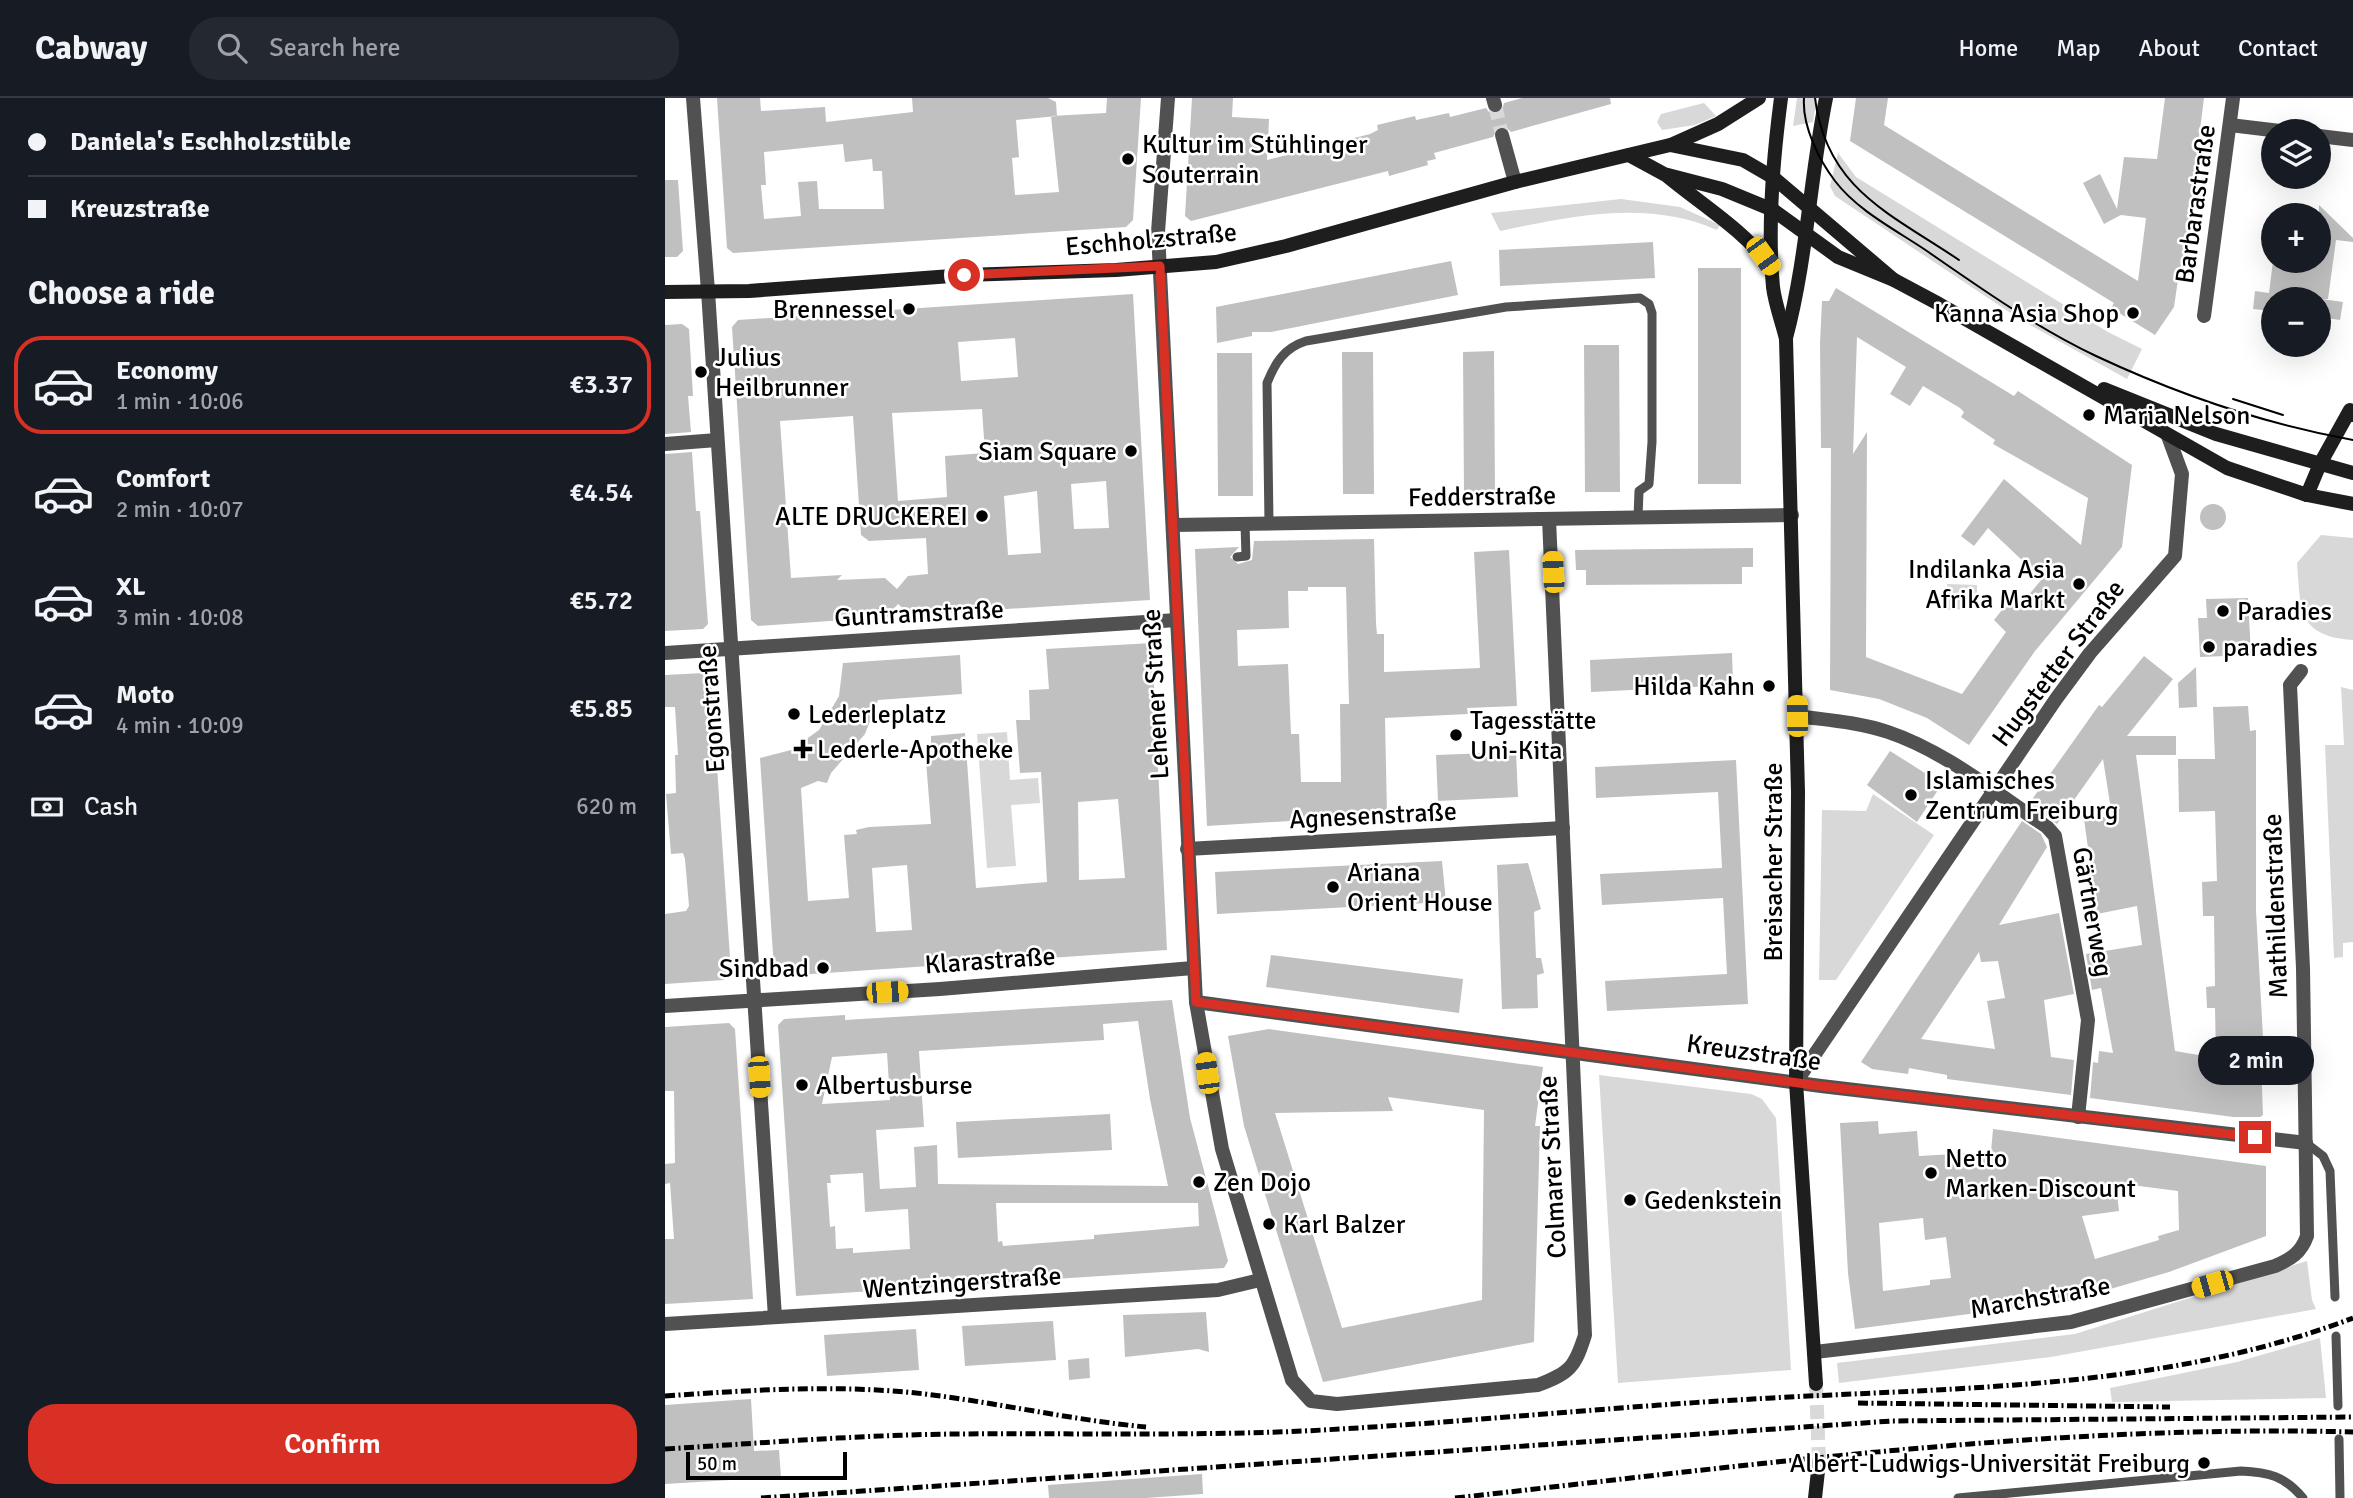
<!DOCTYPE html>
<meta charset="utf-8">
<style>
:root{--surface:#171b24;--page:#242831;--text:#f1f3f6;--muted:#9ea1a6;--line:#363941;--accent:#d93025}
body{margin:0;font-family:Signika,sans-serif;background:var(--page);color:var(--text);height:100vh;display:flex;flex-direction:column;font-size:26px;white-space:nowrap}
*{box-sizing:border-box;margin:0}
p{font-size:23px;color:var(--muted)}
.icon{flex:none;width:38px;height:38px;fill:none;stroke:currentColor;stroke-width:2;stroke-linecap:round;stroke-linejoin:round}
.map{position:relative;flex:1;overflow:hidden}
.side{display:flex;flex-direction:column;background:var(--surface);width:665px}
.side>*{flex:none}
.hud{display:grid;align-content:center;height:154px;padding:0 28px;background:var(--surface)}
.tools{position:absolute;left:1596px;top:21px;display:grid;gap:14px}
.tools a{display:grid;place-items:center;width:70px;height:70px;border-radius:50%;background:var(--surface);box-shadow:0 7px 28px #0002;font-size:35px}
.scale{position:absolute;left:21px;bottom:18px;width:161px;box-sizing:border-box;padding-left:7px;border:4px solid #000;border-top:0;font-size:19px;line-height:24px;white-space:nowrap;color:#000;-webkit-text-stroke:5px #fff;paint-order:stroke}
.end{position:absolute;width:32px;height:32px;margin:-16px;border:9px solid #d93025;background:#fff;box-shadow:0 0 0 4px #fff}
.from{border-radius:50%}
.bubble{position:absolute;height:49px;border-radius:24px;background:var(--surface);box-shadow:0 7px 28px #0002;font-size:23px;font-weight:600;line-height:49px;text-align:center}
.car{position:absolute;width:21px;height:42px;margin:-21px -10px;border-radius:9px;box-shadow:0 0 5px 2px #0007;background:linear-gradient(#f5c518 24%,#345 0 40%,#f5c518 0 76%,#345 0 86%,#f5c518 0)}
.hud b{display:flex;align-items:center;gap:24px;height:66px;font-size:26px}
.hud b+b{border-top:2px solid var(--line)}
.hud i{width:18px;height:18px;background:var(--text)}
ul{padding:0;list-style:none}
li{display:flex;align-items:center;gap:21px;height:98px;margin:0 14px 10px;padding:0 14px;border:4px solid transparent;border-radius:28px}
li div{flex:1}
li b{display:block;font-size:26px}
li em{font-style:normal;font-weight:600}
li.on{border-color:var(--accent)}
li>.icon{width:63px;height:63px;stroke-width:1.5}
h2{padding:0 28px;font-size:32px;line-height:84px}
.pay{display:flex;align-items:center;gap:18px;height:77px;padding:0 28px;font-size:26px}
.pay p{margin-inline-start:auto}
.action{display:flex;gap:14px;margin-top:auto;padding:14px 28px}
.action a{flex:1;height:80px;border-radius:28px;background:var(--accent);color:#fff;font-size:28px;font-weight:600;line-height:80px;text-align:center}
header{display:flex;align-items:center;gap:42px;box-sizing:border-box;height:98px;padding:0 35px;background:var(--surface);border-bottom:2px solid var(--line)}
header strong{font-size:33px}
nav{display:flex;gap:38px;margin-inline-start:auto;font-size:24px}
.search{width:490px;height:63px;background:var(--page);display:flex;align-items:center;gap:18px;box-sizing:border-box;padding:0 24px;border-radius:28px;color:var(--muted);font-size:26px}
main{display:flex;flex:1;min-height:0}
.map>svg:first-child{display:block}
</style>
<header>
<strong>Cabway</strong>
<div class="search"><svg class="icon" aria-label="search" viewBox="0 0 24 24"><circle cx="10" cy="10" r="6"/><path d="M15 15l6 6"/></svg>Search here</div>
<nav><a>Home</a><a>Map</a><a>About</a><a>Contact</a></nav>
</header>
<main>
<section class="side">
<div class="hud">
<b><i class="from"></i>Daniela's Eschholzstüble</b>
<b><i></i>Kreuzstraße</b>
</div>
<h2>Choose a ride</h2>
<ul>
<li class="on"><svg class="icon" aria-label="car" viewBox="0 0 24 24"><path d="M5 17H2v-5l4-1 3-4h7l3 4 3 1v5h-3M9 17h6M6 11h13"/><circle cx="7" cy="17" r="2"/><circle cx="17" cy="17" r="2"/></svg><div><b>Economy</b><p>1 min · 10:06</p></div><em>€3.37</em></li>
<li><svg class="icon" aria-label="car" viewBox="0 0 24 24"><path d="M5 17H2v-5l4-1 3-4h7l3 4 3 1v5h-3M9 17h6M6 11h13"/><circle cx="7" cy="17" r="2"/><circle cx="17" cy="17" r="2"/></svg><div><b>Comfort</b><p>2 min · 10:07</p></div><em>€4.54</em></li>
<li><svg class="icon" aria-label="car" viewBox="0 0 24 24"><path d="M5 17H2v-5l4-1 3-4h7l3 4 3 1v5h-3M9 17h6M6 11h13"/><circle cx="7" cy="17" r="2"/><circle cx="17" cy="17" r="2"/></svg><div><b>XL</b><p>3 min · 10:08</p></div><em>€5.72</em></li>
<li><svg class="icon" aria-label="car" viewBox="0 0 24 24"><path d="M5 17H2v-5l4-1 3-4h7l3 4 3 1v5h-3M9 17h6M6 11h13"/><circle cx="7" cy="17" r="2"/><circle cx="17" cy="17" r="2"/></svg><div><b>Moto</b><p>4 min · 10:09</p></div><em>€5.85</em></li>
</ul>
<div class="pay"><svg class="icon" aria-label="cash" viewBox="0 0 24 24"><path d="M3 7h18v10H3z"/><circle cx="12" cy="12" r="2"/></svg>Cash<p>620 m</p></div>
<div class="action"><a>Confirm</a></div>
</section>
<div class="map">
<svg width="1688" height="1400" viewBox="0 0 1688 1400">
<rect width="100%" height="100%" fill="#fff"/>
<g fill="#d8d8d8">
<polygon points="1132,0 1152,0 1148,24 1128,28"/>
<polygon points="1039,5 1051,18 1030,27 997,32 992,24 996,16"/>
<polygon points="1173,55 1191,79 1443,234 1477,251 1462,281 1356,222 1170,98 1165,88"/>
<path d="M956,101L1015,109L1055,127L1052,132C984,101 906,118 835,133L826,115Z"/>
<path d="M1656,437L1688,440V542C1631,538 1636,510 1632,465Z"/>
<polygon points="1282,486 1312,487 1312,510 1283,512"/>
<polygon points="1676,589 1688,592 1688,844 1678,845 1678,859 1669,860 1660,647 1679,647"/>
<polygon points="342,634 345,682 373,680 375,705 346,707 351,768 322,770 312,636"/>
<polygon points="1208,696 1269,737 1171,882 1154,882 1157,712 1201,713"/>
<polygon points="934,977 1086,996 1097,1001 1111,1020 1126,1272 953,1285"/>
<polygon points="1642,1163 1647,1202 1651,1211 1386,1259 1174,1285 1172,1265 1410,1236"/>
<polygon points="1655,1240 1661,1300 1447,1304 1445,1290 1572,1264"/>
</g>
<g fill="#c0c0c0" fill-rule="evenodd">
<path d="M52,0H95L96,13L160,9L161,24L248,14L247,0H383L391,4L392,18L351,22L354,59L347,60L350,97L394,94L386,18L441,15L442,0H476L468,122L461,129L68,155L62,150ZM178,46L180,64L207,61L208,73H217L219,111H154L152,83L133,84L136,118L99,121L96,87H101L99,54Z"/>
<polygon points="527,0 568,0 567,19 604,21 602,62 705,36 713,32 712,27 750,18 751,22 784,15 785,19 821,10 824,14 832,16 837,13 839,5 857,0 945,0 946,6 846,34 840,28 834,28 828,39 769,55 771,61 762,63 763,67 724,78 723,73 526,123 520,118"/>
<polygon points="1191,0 1223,0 1219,27 1473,183 1481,120 1456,117 1439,126 1418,85 1435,76 1452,111 1459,59 1492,61 1500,0 1539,0 1517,176 1514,175 1509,209 1490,237 1446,210 1449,205 1185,43"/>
<polygon points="0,82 13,82 18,153 12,159 0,159"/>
<polygon points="1654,107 1688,140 1688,144 1671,142 1663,201 1657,201 1678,204 1675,222 1654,219 1654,201 1608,201 1608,213 1588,211 1590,193 1604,195 1608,163 1654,163"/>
<polygon points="988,144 990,180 835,188 834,152"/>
<polygon points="786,163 793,197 606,234 587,234 587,238 552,245 551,209"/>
<rect x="1033" y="170" width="43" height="216"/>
<path d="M1171,190L1349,298L1353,293L1467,367L1457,449L1370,553L1304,647L1262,620L1214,601L1165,592L1166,350H1156L1155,245L1157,203H1164ZM1192,239L1241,269L1225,296L1245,308L1258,288L1295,310L1299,314L1296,319L1330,342L1328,346L1423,400L1416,447L1339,381L1296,438L1309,448L1323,430L1377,481L1357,505L1348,498L1329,522L1341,534L1297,596L1201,559L1202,334L1188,356Z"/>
<path d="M468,196L485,502L246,517L233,506L222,519L93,528L86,522L67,229L73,222ZM350,240L353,279L296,283L293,244ZM317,311L320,355L280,358L282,399L233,403L227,315ZM188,318L196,437L204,443L261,440L263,476L243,478L232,491L220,480L172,482L177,477L126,480L115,323ZM441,383L444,430L409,431L406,386ZM372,393L376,455L343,457L339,398Z"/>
<polygon points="17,226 24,231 28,298 23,298 26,334 0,336 0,227"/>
<polygon points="919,247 954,247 955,394 920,394"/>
<polygon points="829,253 830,395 799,395 798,254"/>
<polygon points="677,254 708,254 709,396 678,396"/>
<polygon points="552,255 587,255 588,398 553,398"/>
<polygon points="27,354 31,413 35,413 43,526 38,531 0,533 0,356"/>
<circle cx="1548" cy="419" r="13"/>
<path d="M709,441L711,526L712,536H719V574L815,570L809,454L844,452L852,608L802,610L803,616L720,620L722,717L542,728L530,451L574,449L565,459L573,466L587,462L589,443ZM643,489H681L684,606H675L676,684H636L634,636H626L623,566L573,568L572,532L624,530L623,493H643Z"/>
<polygon points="1088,450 1088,469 1077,469 1077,486 921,487 921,472 911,472 910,452"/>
<polygon points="1583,500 1586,557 1535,559 1533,520 1542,520 1541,501"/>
<path d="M487,545L502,852L117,878L109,871L95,660L126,652L154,632L174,598L178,565L295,557L297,596L213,602L200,636L166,675L162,685L153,683L136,690L143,803L184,800L179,737L192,736L191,732L204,729L266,726L261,663V651L266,650V638L300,635L311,790L382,784L376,674L355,675L351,622H365L364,592L384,591L381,551ZM453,701L460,780L414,782L413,704ZM242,767L247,832L211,834L207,770Z"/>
<polygon points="1067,555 1068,587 926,594 925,562"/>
<polygon points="1479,558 1508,581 1462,638 1511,638 1511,657 1471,657 1510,953 1551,960 1550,910 1542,910 1541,889 1550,888 1549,818 1538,818 1537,784 1552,783 1550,713 1514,714 1513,661 1550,661 1548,609 1583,608 1585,633 1591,632 1591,813 1598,939 1595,940 1598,1017 1591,1022 1425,1000 1428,964 1433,965 1434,953 1448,955 1436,890 1427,892 1421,856 1477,847 1472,808 1432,816 1419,721 1447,718 1438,661 1392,726 1367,707 1366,703 1434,607 1437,609"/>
<polygon points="1531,569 1532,609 1514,610 1513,585"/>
<polygon points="39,575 46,581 66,874 59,882 0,886 0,816 21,813 24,808 20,761 18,755 6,756 1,696 11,695 10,657 13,657 10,609 0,609 0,577"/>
<polygon points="1225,653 1271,682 1273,692 1252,724 1202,687"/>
<polygon points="851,654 853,699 773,703 771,657"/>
<polygon points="1071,662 1083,906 942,913 940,883 1062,876 1058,800 937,807 935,776 1057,770 1053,694 931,700 930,669"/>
<path d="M1357,723L1376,736L1382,749L1334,827L1394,815L1409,896L1379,902L1386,959L1409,962L1406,997L1282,981V977L1244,970L1243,976L1207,971L1196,964ZM1314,854L1316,864L1333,863L1340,900L1322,903L1330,951L1256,941Z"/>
<polygon points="777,763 781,804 552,816 550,774"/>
<polygon points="863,765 876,811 869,814 871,860 876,860 879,875 872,877 873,910 837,911 832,767"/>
<polygon points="606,857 798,881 794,915 601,889"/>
<path d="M507,902L525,1020L563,1163L559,1170L131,1198L113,927L119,921L180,917V922ZM473,923L485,1001L503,1088L273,1086L272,1047L249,1049L251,1089L215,1091L211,1032L259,1029L254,953L439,942L438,926ZM222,955L225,1002L157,1006L167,959ZM198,1075L200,1114L243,1111L245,1151L188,1155V1150L171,1151L170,1128L165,1129L162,1085H166L165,1077ZM331,1105H533L534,1128L429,1137V1141L338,1148L337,1143L333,1144Z"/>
<polygon points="64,925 70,931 88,1201 0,1206 0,1141 9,1141 5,1085 0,1086 0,1066 10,1065 9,993 0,993 0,929"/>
<path d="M604,931L878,969L870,1028H875L869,1244L658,1284L579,1028L563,938ZM723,999L819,1012L817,1202L677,1230L610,1015L728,1013Z"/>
<polygon points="445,1016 447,1052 293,1060 291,1024"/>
<path d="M1213,1023L1214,1036L1252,1033L1254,1058L1326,1054L1328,1031L1601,1068V1138L1504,1174L1404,1203L1190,1231L1183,1175L1175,1025ZM1451,1085L1513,1093L1514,1132L1493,1138L1494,1142L1430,1161L1417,1118L1454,1113ZM1258,1120L1260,1142L1281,1139L1286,1180L1265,1182V1187L1218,1193L1214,1125Z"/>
<polygon points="541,1214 544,1254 533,1251 460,1259 458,1217"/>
<polygon points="388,1223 391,1262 300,1268 297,1228"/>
<polygon points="251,1231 254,1272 162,1278 159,1237"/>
<polygon points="424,1260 425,1280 404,1282 403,1262"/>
<polygon points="86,1301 89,1353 114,1352 116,1379 0,1386 0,1307"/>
<polygon points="537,1376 538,1396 481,1400 384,1400 383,1387"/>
</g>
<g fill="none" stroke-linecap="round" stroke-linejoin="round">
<polyline stroke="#d9d9d9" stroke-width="14" stroke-dasharray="14 7" stroke-linecap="butt" points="830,7 837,37"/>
<polyline stroke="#d9d9d9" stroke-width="14" stroke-dasharray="14 7" stroke-linecap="butt" points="1151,1286 1154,1364"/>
<g stroke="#515151" stroke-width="9">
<path d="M604,425L602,285C610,265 619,250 641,243L841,209L975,200L984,206L987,215V344L984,386L974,393L973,420"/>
<polyline points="572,459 581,458 580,426"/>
<polyline points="1641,1045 1658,1058 1665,1073 1670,1199"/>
<polyline points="1671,1238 1673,1308"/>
<polyline points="1674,1341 1675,1400"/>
<path d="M1293,1400L1576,1373C1603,1374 1620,1378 1638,1400"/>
</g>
<g stroke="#515151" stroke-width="14">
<polyline points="28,0 43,193 110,1219"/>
<path d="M503,0L493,134L531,904L557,1051L627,1282L646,1303L672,1306L873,1287C905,1275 910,1269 920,1237L884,421"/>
<polyline points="828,0 830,7"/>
<polyline points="1565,27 1615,33"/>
<polyline points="837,37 850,84"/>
<polyline points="1654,38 1688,42"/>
<polyline points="1539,218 1568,0"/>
<polyline points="0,346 52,342"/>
<polyline points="508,427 1127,417"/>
<polyline points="0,555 512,522"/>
<path d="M1132,618C1162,622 1194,624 1223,634C1280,653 1332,696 1382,729L1390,738L1423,922L1413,1019"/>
<polyline points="522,751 898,730"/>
<polyline points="531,904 1156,988 1641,1045"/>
<polyline points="0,908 275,891 528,870"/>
<polyline points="1131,984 1391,601 1425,555 1510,458 1517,376 1503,338"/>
<polyline points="0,1226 553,1192 595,1182"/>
<path d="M1150,1254L1406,1224L1610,1168C1626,1161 1636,1155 1642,1138L1638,870L1625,587L1636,573"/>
</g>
<g stroke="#1e1e1e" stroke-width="14">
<path d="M1116,0C1108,61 1102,127 1108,189C1110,206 1117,224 1121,241L1133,694L1131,984L1151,1286"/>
<polyline points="1006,47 1053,26 1094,0"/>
<polyline points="964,57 999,76 1057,91 1108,112 1173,159 1229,182 1274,206 1562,370 1642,397 1688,406"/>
<path d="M1001,77C1037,107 1079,132 1107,170"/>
<polyline points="0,194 84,193 300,177 451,172 551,164 621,148 850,84 1005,47 1078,62 1109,80 1229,182"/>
<path d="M1121,240C1142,161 1145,79 1161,0"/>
<polyline points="1439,291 1551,336 1688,375"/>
<polyline points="1642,397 1655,366 1685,312 1688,317"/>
<polyline points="1150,1400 1154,1364"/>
</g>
<g stroke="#000" stroke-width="2">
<path d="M1139,0C1137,28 1154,62 1170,83C1192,112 1229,131 1259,151C1314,189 1370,229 1431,258C1512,296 1600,326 1688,342"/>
<path d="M1150,0C1161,91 1226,116 1294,162"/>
<polyline points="1568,301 1618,317"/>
</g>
<g stroke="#000" stroke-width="5" stroke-dasharray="10 3.5 2 3.5" stroke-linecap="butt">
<path d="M0,1298C87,1292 173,1286 260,1296C334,1305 407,1322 481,1329"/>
<polyline points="1193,1305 1505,1309"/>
<path d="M0,1351C97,1345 193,1337 290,1336C406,1335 523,1338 639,1333C796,1325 951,1308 1107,1300C1303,1289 1502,1291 1688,1220"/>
<polyline points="96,1400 1227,1323 1688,1319"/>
<path d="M790,1400C1088,1367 1387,1326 1688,1334"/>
</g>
</g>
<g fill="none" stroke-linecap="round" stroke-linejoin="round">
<polyline stroke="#d93025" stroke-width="9" points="299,177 495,168 531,904 1156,988 1590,1039"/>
</g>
<g fill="#000" stroke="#fff" stroke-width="2.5">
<circle cx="463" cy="61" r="7"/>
<circle cx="244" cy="211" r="7"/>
<circle cx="1468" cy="215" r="7"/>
<circle cx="36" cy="274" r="7"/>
<circle cx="1424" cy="317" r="7"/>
<circle cx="466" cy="353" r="7"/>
<circle cx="317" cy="418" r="7"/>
<circle cx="1414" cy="486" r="7"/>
<circle cx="1558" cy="513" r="7"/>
<circle cx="1544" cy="549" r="7"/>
<circle cx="1104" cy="588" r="7"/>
<circle cx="129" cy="616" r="7"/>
<circle cx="791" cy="637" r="7"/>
<path d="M134.5 640.5h7v7h7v7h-7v7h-7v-7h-7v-7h7z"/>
<circle cx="1246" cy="697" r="7"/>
<circle cx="668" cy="789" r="7"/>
<circle cx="158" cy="870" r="7"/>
<circle cx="137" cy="987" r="7"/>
<circle cx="1266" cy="1075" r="7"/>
<circle cx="534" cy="1084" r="7"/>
<circle cx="965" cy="1102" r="7"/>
<circle cx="604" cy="1126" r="7"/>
<circle cx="1539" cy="1365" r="7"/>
</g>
<g text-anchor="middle" stroke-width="5" stroke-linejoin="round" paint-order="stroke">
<g font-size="26" fill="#000" stroke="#fff" text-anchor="start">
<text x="477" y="55">Kultur im Stühlinger<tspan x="477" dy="30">Souterrain</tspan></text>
<text x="230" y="220" text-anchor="end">Brennessel</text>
<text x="1454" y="224" text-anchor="end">Kanna Asia Shop</text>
<text x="50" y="268">Julius<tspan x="50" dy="30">Heilbrunner</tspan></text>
<text x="1438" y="326">Maria Nelson</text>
<text x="452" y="362" text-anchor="end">Siam Square</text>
<text x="303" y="427" text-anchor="end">ALTE DRUCKEREI</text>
<text x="1400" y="480" text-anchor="end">Indilanka Asia<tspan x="1400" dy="30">Afrika Markt</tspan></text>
<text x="1572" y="522">Paradies</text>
<text x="1558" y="558">paradies</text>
<text x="1090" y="597" text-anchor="end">Hilda Kahn</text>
<text x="143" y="625">Lederleplatz</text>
<text x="805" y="631">Tagesstätte<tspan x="805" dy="30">Uni-Kita</tspan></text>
<text x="152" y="660">Lederle-Apotheke</text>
<text x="1260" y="691">Islamisches<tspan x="1260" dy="30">Zentrum Freiburg</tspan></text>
<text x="682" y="783">Ariana<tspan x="682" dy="30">Orient House</tspan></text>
<text x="144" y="879" text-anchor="end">Sindbad</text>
<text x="151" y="996">Albertusburse</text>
<text x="1280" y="1069">Netto<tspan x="1280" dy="30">Marken-Discount</tspan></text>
<text x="548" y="1093">Zen Dojo</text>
<text x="979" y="1111">Gedenkstein</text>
<text x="618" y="1135">Karl Balzer</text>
<text x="1525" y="1374" text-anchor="end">Albert-Ludwigs-Universität Freiburg</text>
</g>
<g font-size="26" fill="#000" stroke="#fff">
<text transform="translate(1530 106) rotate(-82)" y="9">Barbarastraße</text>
<text transform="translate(486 141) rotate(-5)" y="9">Eschholzstraße</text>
<text transform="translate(817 398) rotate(-1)" y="9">Fedderstraße</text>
<text transform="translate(254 515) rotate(-3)" y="9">Guntramstraße</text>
<text transform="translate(1393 565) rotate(-53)" y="9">Hugstetter Straße</text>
<text transform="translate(490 596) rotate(-93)" y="9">Lehener Straße</text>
<text transform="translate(46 611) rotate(-94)" y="9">Egonstraße</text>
<text transform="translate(708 717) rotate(-3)" y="9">Agnesenstraße</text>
<text transform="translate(1108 764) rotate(-90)" y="9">Breisacher Straße</text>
<text transform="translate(1610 808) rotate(-92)" y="9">Mathildenstraße</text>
<text transform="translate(1428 814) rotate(80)" y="9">Gärtnerweg</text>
<text transform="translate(325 862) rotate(-4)" y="9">Klarastraße</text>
<text transform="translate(1089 954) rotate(8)" y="9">Kreuzstraße</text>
<text transform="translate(887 1069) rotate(-93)" y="9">Colmarer Straße</text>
<text transform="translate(297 1184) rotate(-4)" y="9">Wentzingerstraße</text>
<text transform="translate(1375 1199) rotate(-10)" y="9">Marchstraße</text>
</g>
</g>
</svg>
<div class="tools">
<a><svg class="icon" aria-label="layers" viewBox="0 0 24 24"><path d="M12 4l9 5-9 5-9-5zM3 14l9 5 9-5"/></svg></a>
<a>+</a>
<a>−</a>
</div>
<div class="scale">50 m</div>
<i class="end from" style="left:299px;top:177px"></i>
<i class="end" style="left:1590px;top:1039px"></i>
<div class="bubble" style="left:1533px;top:938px;width:116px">2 min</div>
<i class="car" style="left:1098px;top:158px;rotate:144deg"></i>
<i class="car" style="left:888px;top:474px;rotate:357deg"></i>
<i class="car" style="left:1132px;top:618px;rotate:359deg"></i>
<i class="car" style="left:222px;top:894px;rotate:87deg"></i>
<i class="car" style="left:542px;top:975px;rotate:352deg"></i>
<i class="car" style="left:94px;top:979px;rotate:176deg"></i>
<i class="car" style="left:1547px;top:1186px;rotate:254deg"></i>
</div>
</main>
